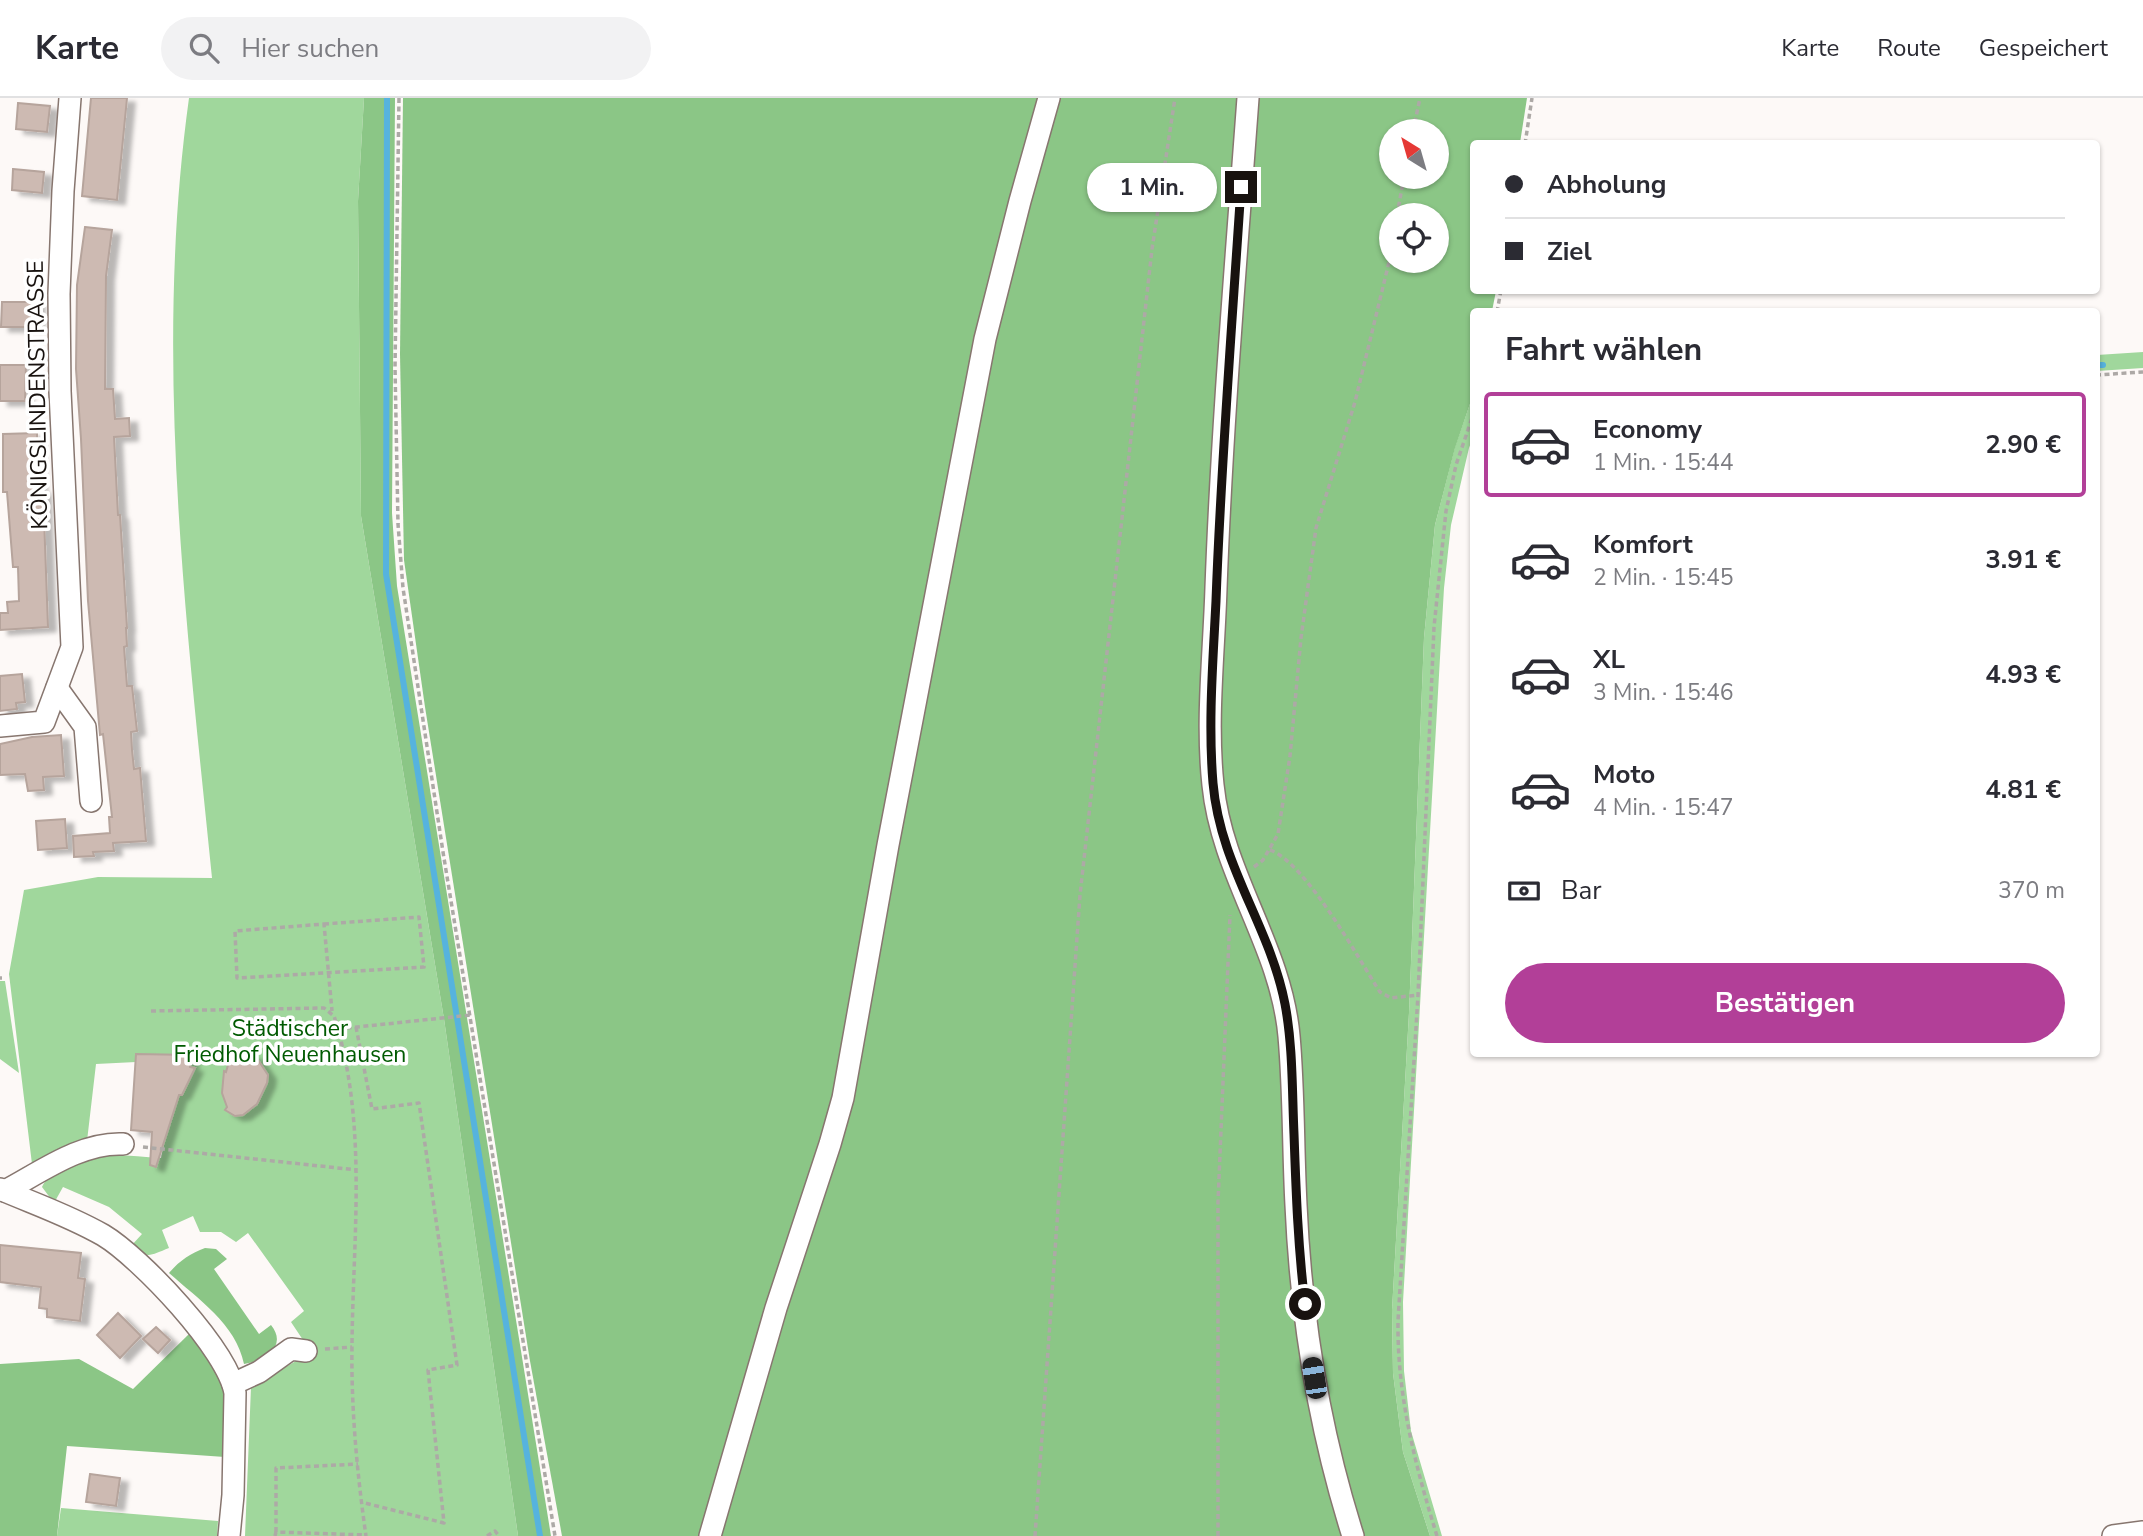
<!DOCTYPE html>
<html lang="de">
<meta charset="utf-8">
<style>
:root{--surface:#fff;--page:#f2f2f3;--text:#2b2b33;--muted:#7c7c81;--line:#e1e1e2;--accent:#b23f98}
body{margin:0;font-family:"Nunito Sans",sans-serif;background:var(--page);color:var(--text);height:100vh;display:flex;flex-direction:column;font-size:26px;white-space:nowrap}
*{box-sizing:border-box;margin:0}
p{font-size:23px;color:var(--muted)}
.icon{flex:none;width:38px;height:38px;fill:none;stroke:currentColor;stroke-width:2;stroke-linecap:round;stroke-linejoin:round}
.map{position:relative;flex:1;overflow:hidden}
.drawer{position:absolute;left:1470px;top:210px;width:630px;height:749px;display:flex;flex-direction:column;background:var(--surface);border-radius:7px;box-shadow:0 2px 5px #0004}
.drawer>*{flex:none}
.guide{position:absolute;left:1470px;top:42px;width:630px;height:154px;border-radius:7px;box-shadow:0 2px 5px #0004;display:grid;align-content:center;height:154px;padding:0 35px;background:var(--surface)}
.needle{width:46px;rotate:323deg}
.fabs{position:absolute;left:1379px;top:21px;display:grid;gap:14px}
.fabs a{display:grid;place-items:center;width:70px;height:70px;border-radius:50%;background:var(--surface);box-shadow:0 2px 5px #0004;font-size:35px}
.end{position:absolute;width:32px;height:32px;margin:-16px;border:9px solid #18120f;background:#fff;box-shadow:0 0 0 4px #fff}
.from{border-radius:50%}
.bubble{position:absolute;height:49px;border-radius:24px;background:var(--surface);box-shadow:0 2px 5px #0004;font-size:23px;font-weight:700;line-height:49px;text-align:center}
.car{position:absolute;width:21px;height:42px;margin:-21px -10px;border-radius:9px;box-shadow:0 0 5px 2px #0007;background:linear-gradient(#222 24%,#8ab4d8 0 40%,#222 0 76%,#8ab4d8 0 86%,#222 0)}
.guide b{display:flex;align-items:center;gap:24px;height:66px;font-size:26px}
.guide b+b{border-top:2px solid var(--line)}
.guide i{width:18px;height:18px;background:var(--text)}
ul{padding:0;list-style:none}
li{display:flex;align-items:center;gap:21px;height:105px;margin:0 14px 10px;padding:0 21px;border:4px solid transparent;border-radius:7px}
li div{flex:1}
li b{display:block;font-size:26px}
li em{font-style:normal;font-weight:700}
li.current{border-color:var(--accent)}
li>.icon{width:63px;height:63px;stroke-width:1.5}
h2{padding:0 35px;font-size:32px;line-height:84px}
.pay{display:flex;align-items:center;gap:18px;height:77px;padding:0 35px;font-size:26px}
.pay p{margin-inline-start:auto}
.button{display:flex;gap:14px;margin-top:auto;padding:14px 35px}
.button a{flex:1;height:80px;border-radius:42px;background:var(--accent);color:#fff;font-size:28px;font-weight:700;line-height:80px;text-align:center}
header{display:flex;align-items:center;gap:42px;box-sizing:border-box;height:98px;padding:0 35px;background:var(--surface);border-bottom:2px solid var(--line)}
header strong{font-size:33px}
nav{display:flex;gap:38px;margin-inline-start:auto;font-size:24px}
.search{width:490px;height:63px;background:var(--page);display:flex;align-items:center;gap:18px;box-sizing:border-box;padding:0 24px;border-radius:38px;color:var(--muted);font-size:26px}
.map>svg:first-child{display:block}
</style>
<header>
<strong>Karte</strong>
<div class="search"><svg class="icon" aria-label="search" viewBox="0 0 24 24"><circle cx="10" cy="10" r="6"/><path d="M15 15l6 6"/></svg>Hier suchen</div>
<nav><a>Karte</a><a>Route</a><a>Gespeichert</a></nav>
</header>
<div class="map">
<svg width="2143" height="1438" viewBox="0 0 2143 1438">
<defs>
<filter id="shadow"><feDropShadow dx="8" dy="4.5" stdDeviation="2" flood-color="#0004"/></filter>
</defs>
<rect width="100%" height="100%" fill="#fdf9f7"/>
<g fill="#a0d79c">
<path d="M189,0H364L358,103L361,418L444,921L518,1438H245L251,1289L296,1263L306,1261L305,1245L291,1224L304,1213L248,1135L236,1144L221,1134H200L193,1118L162,1132L169,1150C151,1157 147,1162 131,1148L142,1136L109,1109L63,1089L54,1105L42,1089C46,1080 54,1076 62,1071C95,1051 125,1058 161,1060L165,1041L152,1034L131,1032L136,964L96,966L87,1043L32,1066L9,876L24,792L98,779L212,780C186,521 153,259 189,0Z"/>
<polygon points="2143,254 2143,270 2097,273 2097,257"/>
<polygon points="1473,297 1473,339 1469,350 1451,427 1444,490 1403,1204 1404,1273 1411,1333 1442,1438 1430,1438 1403,1354 1393,1275 1392,1212 1409,915 1424,540 1435,427 1455,349"/>
<polygon points="0,883 5,883 19,975 0,961"/>
<polygon points="61,1410 218,1423 217,1438 57,1438"/>
</g>
<g fill="#8bc686" fill-rule="evenodd">
<polygon points="364,0 395,0 392,415 397,488 551,1438 518,1438 444,921 361,418 358,103"/>
<polygon points="403,0 1043,0 841,978 704,1438 562,1438 530,1263 425,609 404,462 400,256"/>
<polygon points="1055,0 1240,0 1206,659 1282,931 1290,1118 1346,1438 715,1438 814,1112 999,202"/>
<path d="M1254,0H1527L1520,45L1474,46V192L1496,193L1492,213L1474,214L1473,297L1455,350L1435,427L1424,540L1409,915L1392,1212L1393,1275L1403,1354L1430,1438H1359L1336,1348L1310,1187L1298,974L1225,725L1217,621ZM1391,33H1437V79H1391ZM1391,117H1437V163H1391Z"/>
<path d="M205,1150L216,1151L227,1161L214,1171L259,1236L271,1227C288,1248 265,1263 244,1266C236,1226 198,1201 169,1175C179,1163 191,1155 205,1150Z"/>
<path d="M189,1236C205,1256 223,1277 227,1303C229,1321 226,1341 225,1359L67,1348L57,1438H0V1266L79,1261L133,1291Z"/>
</g>
<g fill="none" stroke-linecap="round" stroke-linejoin="round">
<g stroke="#56b3de" stroke-width="6">
<polyline points="387,0 386,476 540,1438"/>
<polyline points="2096,267 2103,267"/>
</g>
</g>
<g fill="#cdbab2" stroke="#b6a49c" stroke-width="2" filter="url(#shadow)">
<polygon points="91,0 127,0 117,102 82,98"/>
<polygon points="18,5 50,8 47,34 16,31"/>
<polygon points="13,71 44,74 42,95 12,92"/>
<polygon points="85,129 112,132 106,178 105,291 113,291 115,321 129,320 130,338 114,339 118,417 120,417 127,530 126,530 127,548 124,549 127,588 132,588 137,633 131,634 132,652 134,671 140,670 146,743 113,745 114,753 93,754 94,758 74,759 73,738 110,735 109,719 112,719 103,636 100,637 88,503 81,341 76,271 77,187"/>
<polygon points="2,204 37,204 36,229 1,229"/>
<polygon points="0,267 26,267 25,303 0,303"/>
<polygon points="37,335 39,393 43,392 48,529 0,532 0,515 8,515 7,504 19,503 18,469 13,469 7,394 3,394 3,336"/>
<polygon points="22,576 25,604 16,605 17,611 0,613 0,578"/>
<polygon points="61,637 64,678 43,679 44,692 28,693 25,676 0,677 0,646 32,639"/>
<polygon points="65,721 67,750 38,752 36,723"/>
<polygon points="136,956 191,957 190,969 195,970 182,997 179,997 156,1069 150,1067 152,1034 131,1032"/>
<polygon points="246,956 256,959 268,977 267,985 257,1006 243,1017 235,1018 225,1012 227,1009 222,995 224,973 226,974 228,967"/>
<polygon points="0,1147 81,1155 78,1180 85,1181 80,1223 47,1219 47,1211 39,1210 41,1189 0,1184"/>
<polygon points="118,1215 141,1238 120,1260 97,1237"/>
<polygon points="156,1229 170,1242 158,1255 143,1241"/>
<polygon points="90,1376 120,1380 116,1408 86,1404"/>
</g>
<g fill="none" stroke-linecap="round" stroke-linejoin="round">
<g stroke="#87766f" stroke-width="24">
<g id="minor">
<path d="M1248,0C1236,163 1222,326 1216,490C1214,555 1206,622 1213,687C1222,777 1281,848 1289,938C1294,994 1293,1051 1296,1107C1301,1219 1319,1331 1353,1438"/>
<polyline points="57,590 85,629 91,703"/>
<polyline points="0,628 44,624 72,549 60,293 59,196 63,93 70,0"/>
<path d="M0,1091C35,1106 70,1118 103,1137C140,1159 228,1252 235,1295L233,1397L229,1438"/>
<path d="M5,1093C41,1074 81,1044 123,1046"/>
<polyline points="233,1286 259,1274 291,1251 306,1253"/>
<polyline points="710,1438 776,1210 830,1046 843,1000 888,747 985,241 1020,103 1049,0"/>
<polyline points="2113,1438 2143,1434"/>
</g>
</g>
<g stroke="#ada9a6" stroke-width="3.5" stroke-dasharray="5 3.5" stroke-linecap="butt">
<polyline points="399,0 395,269 398,426 403,490 443,754 555,1438"/>
<polyline points="1413,33 1420,0"/>
<polyline points="1525,46 1532,0"/>
<polyline points="1397,117 1404,79"/>
<polyline points="1497,214 1501,192"/>
<polyline points="2096,277 2143,274"/>
<path d="M1270,752C1306,765 1358,860 1380,894L1391,900L1418,897"/>
<polyline points="1254,769 1263,762 1278,736 1290,658 1301,540 1316,430 1355,304 1391,156"/>
<polyline points="324,826 419,819 424,869 237,880 235,833 324,826 332,913"/>
<polyline points="0,880 2,880"/>
<path d="M151,913L324,910L334,918C368,1025 353,1137 352,1247C351,1310 357,1375 366,1438"/>
<polyline points="356,929 372,1011 419,1005 457,1267 428,1272 444,1425 361,1404"/>
<polyline points="338,931 471,917"/>
<polyline points="143,1049 357,1072"/>
<polyline points="325,1251 352,1249"/>
<polyline points="276,1434 276,1370 358,1366"/>
<polyline points="275,1438 276,1434 366,1437"/>
<polyline points="487,1438 495,1433 499,1438"/>
<polyline points="1035,1438 1080,797 1152,151 1175,0"/>
<polyline points="1218,1438 1218,1104 1230,817"/>
<path d="M1437,1438C1415,1367 1397,1297 1398,1223L1418,897L1434,529L1446,413L1456,367L1474,314"/>
</g>
<use href="#minor" stroke="#fff" stroke-width="21"/>
</g>
<g fill="none" stroke-linecap="round" stroke-linejoin="round">
<path stroke="#18120f" stroke-width="9" d="M1241,89C1232,227 1221,365 1216,503C1213,563 1208,625 1213,685C1220,768 1270,828 1285,906C1293,948 1292,993 1294,1036C1296,1093 1298,1149 1305,1206"/>
</g>
<g text-anchor="middle" stroke-width="7" stroke-linejoin="round" paint-order="stroke">
<g font-size="23" fill="#18120f" stroke="#fff">
<text transform="translate(37 297) rotate(-91)" y="8">KÖNIGSLINDENSTRASSE</text>
</g>
<g font-size="23" fill="#005a01" stroke="#fff">
<text x="290" y="938">Städtischer<tspan x="290" dy="26">Friedhof Neuenhausen</tspan></text>
</g>
</g>
</svg>
<div class="fabs">
<a><svg class="needle" viewBox="-14 -14 28 28"><path d="M0-13l5 13h-10z" fill="#e53935"/><path d="M0 13l5-13h-10z" fill="#7c7c81"/></svg></a>
<a><svg class="icon" aria-label="locate" viewBox="0 0 24 24"><circle cx="12" cy="12" r="6"/><path d="M12 2v4M12 18v4M2 12h4M18 12h4"/></svg></a>
</div>
<i class="end from" style="left:1305px;top:1206px"></i>
<i class="end" style="left:1241px;top:89px"></i>
<div class="bubble" style="left:1087px;top:65px;width:130px">1 Min.</div>
<i class="car" style="left:1314px;top:1280px;rotate:351deg"></i>
<div class="guide">
<b><i class="from"></i>Abholung</b>
<b><i></i>Ziel</b>
</div>
<section class="drawer">
<h2>Fahrt wählen</h2>
<ul>
<li class="current"><svg class="icon" aria-label="car" viewBox="0 0 24 24"><path d="M5 17H2v-5l4-1 3-4h7l3 4 3 1v5h-3M9 17h6M6 11h13"/><circle cx="7" cy="17" r="2"/><circle cx="17" cy="17" r="2"/></svg><div><b>Economy</b><p>1 Min. · 15:44</p></div><em>2.90 €</em></li>
<li><svg class="icon" aria-label="car" viewBox="0 0 24 24"><path d="M5 17H2v-5l4-1 3-4h7l3 4 3 1v5h-3M9 17h6M6 11h13"/><circle cx="7" cy="17" r="2"/><circle cx="17" cy="17" r="2"/></svg><div><b>Komfort</b><p>2 Min. · 15:45</p></div><em>3.91 €</em></li>
<li><svg class="icon" aria-label="car" viewBox="0 0 24 24"><path d="M5 17H2v-5l4-1 3-4h7l3 4 3 1v5h-3M9 17h6M6 11h13"/><circle cx="7" cy="17" r="2"/><circle cx="17" cy="17" r="2"/></svg><div><b>XL</b><p>3 Min. · 15:46</p></div><em>4.93 €</em></li>
<li><svg class="icon" aria-label="car" viewBox="0 0 24 24"><path d="M5 17H2v-5l4-1 3-4h7l3 4 3 1v5h-3M9 17h6M6 11h13"/><circle cx="7" cy="17" r="2"/><circle cx="17" cy="17" r="2"/></svg><div><b>Moto</b><p>4 Min. · 15:47</p></div><em>4.81 €</em></li>
</ul>
<div class="pay"><svg class="icon" aria-label="cash" viewBox="0 0 24 24"><path d="M3 7h18v10H3z"/><circle cx="12" cy="12" r="2"/></svg>Bar<p>370 m</p></div>
<div class="button"><a>Bestätigen</a></div>
</section>
</div>
